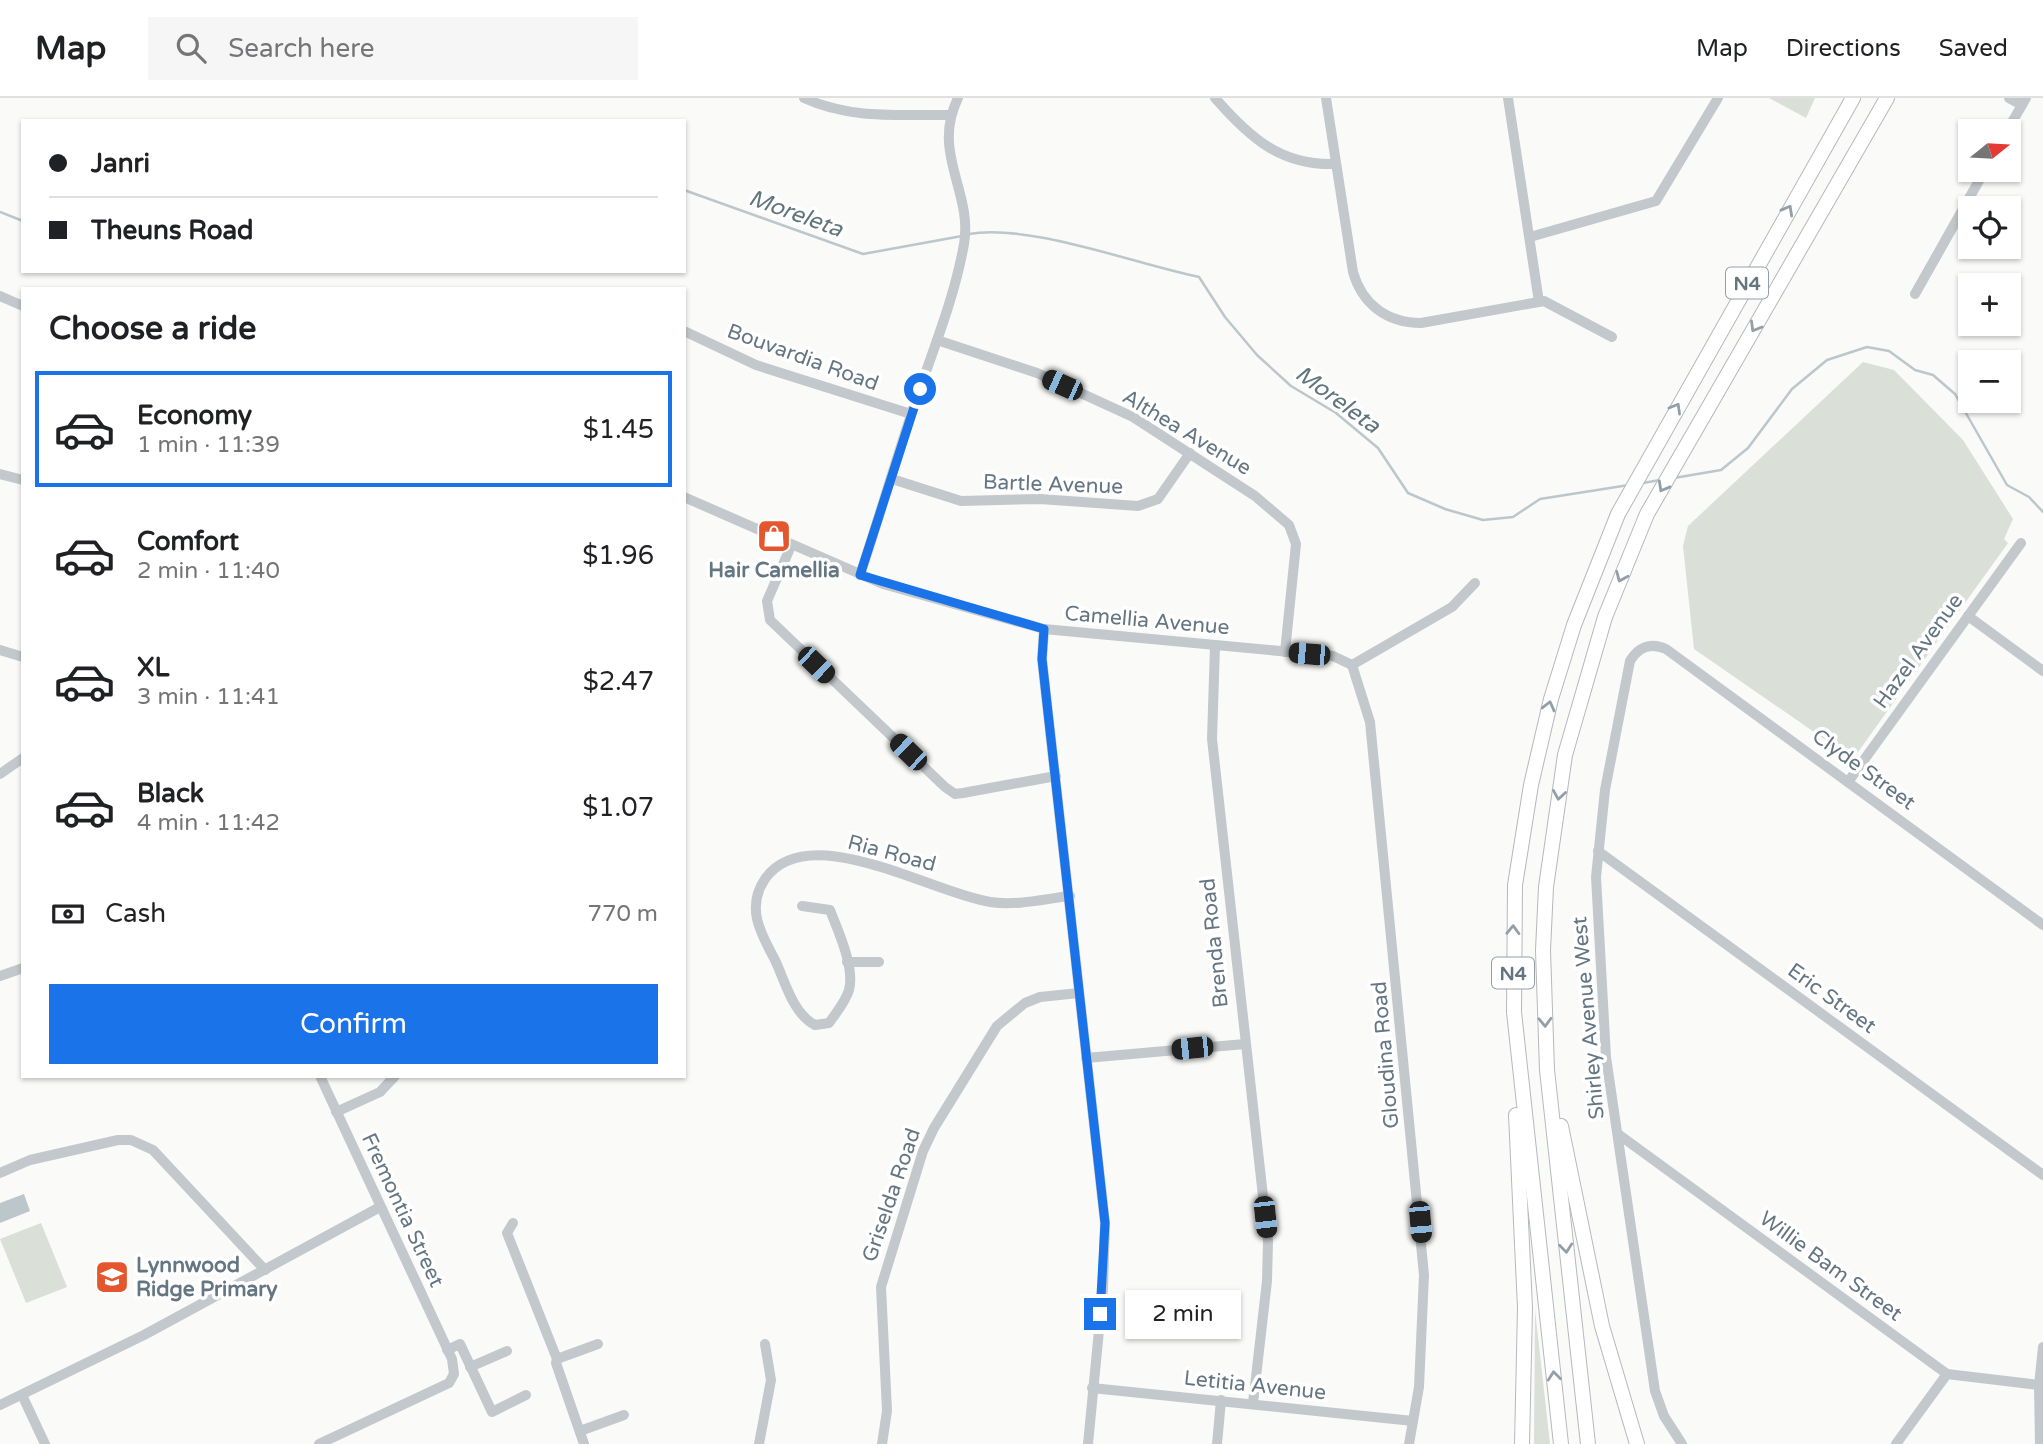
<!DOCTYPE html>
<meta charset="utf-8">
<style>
:root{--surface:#fff;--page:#f6f6f6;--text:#202124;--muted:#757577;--line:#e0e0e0;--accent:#1a73e8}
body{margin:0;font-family:"Varela Round",sans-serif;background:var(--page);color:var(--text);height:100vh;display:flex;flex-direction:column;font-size:26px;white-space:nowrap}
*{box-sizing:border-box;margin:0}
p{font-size:23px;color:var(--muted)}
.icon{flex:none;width:38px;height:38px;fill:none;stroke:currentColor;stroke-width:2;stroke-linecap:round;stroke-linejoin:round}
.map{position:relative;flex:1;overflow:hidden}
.side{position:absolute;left:21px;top:189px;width:665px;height:791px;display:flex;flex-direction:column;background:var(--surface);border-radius:0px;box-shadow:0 2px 5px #0004}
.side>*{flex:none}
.banner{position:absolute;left:21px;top:21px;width:665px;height:154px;border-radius:0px;box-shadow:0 2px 5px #0004;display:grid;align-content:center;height:154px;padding:0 28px;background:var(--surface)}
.needle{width:46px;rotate:72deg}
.controls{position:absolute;left:1958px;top:21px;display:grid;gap:14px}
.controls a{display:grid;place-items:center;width:63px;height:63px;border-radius:0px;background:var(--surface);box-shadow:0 2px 5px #0004;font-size:35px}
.end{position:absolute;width:32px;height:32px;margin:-16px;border:9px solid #1a73e8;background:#fff;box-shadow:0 0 0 4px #fff}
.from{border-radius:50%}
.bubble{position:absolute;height:49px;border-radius:0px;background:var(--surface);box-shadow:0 2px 5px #0004;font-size:23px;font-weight:600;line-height:49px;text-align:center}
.car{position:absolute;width:21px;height:42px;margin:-21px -10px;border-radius:9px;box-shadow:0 0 5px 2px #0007;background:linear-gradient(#222 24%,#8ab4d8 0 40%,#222 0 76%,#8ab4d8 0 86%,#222 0)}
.banner b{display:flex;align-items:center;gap:24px;height:66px;font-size:26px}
.banner b+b{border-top:2px solid var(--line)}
.banner i{width:18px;height:18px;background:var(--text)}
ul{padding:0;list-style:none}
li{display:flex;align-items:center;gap:21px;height:116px;margin:0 14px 10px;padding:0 14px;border:4px solid transparent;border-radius:0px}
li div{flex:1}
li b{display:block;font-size:26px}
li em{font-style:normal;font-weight:600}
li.selected{border-color:var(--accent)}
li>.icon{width:63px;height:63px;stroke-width:1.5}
h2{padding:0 28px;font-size:32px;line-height:84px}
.pay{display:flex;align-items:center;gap:18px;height:77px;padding:0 28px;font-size:26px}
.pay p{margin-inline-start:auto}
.cta{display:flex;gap:14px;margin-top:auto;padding:14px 28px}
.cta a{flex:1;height:80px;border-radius:0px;background:var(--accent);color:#fff;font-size:28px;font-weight:600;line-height:80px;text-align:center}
header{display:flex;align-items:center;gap:42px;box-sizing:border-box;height:98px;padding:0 35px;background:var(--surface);border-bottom:2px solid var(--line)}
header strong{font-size:33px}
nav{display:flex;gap:38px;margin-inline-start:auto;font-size:24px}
.search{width:490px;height:63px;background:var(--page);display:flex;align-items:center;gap:18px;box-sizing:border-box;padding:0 24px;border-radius:0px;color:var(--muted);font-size:26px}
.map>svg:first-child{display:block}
</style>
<header>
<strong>Map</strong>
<div class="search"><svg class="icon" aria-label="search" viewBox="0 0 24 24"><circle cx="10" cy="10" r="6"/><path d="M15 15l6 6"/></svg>Search here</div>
<nav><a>Map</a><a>Directions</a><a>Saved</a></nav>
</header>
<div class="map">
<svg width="2043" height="1346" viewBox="0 0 2043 1346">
<rect width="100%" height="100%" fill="#fafaf8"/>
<g fill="#dadfd7">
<polygon points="1769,0 1815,0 1806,20"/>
<polygon points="1863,264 1894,272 1963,342 2013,421 2004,441 2008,445 1853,661 1694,551 1683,448 1688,428"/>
<polygon points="41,1125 67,1189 26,1205 0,1141"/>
<polygon points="1535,1212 1550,1346 1534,1346"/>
</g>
<polygon fill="#bbc7cb" points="24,1096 30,1113 0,1125 0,1105"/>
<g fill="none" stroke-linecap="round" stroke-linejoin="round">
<g stroke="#bbc7cb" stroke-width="2.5">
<polyline points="684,92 863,156 962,138"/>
<polyline points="0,114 23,123"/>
<path d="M969,136C1029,125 1135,166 1199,179L1225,219L1257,257L1291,288L1336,315L1378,350L1408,395L1445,411L1483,422L1513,419L1540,401L1629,387"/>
<polyline points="1674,380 1721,372 1748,350 1792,291 1827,262 1867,249 1889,253 1915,272 1933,277 1955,296 2007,387 2029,399 2043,414"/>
<polyline points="1643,385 1660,382"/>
</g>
<g stroke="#b4b9bd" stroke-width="16">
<g id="highway">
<polyline points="1516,1017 1525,1210 1522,1346"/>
<polyline points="1561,1028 1602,1228 1637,1346"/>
<polyline points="1561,1346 1514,914 1515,787 1531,687 1551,601 1574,527 1618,416 1853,0"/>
<polyline points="1588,1346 1547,972 1543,852 1546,789 1565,657 1605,519 1647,416 1887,0"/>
</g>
</g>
<g stroke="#c3c8cc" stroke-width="10">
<path d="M804,0C852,22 900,16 951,17"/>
<path d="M1215,0C1250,40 1281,68 1336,66"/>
<path d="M1326,0L1353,174C1362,206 1387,225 1421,225L1544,203L1612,239"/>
<polyline points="1508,0 1539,204"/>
<polyline points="2009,0 2022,7"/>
<polyline points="2007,33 2026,0"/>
<polyline points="1530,139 1656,103 1718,0"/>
<polyline points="1915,196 1985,72"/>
<polyline points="0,198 23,208"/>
<polyline points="684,233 756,267 911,316"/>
<polyline points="937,242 1037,275 1133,319 1255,398 1289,427 1296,446 1285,554"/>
<polyline points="0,376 23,382"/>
<polyline points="892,381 961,403 1040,401 1138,408 1158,401 1190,355"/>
<polyline points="684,399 883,486 1044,531 1333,558 1352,567"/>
<polyline points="791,448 767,503 770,522 945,689 955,696 963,695 1056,678"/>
<path d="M860,477C878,423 894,368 912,314C930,259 954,203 964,146C973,94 931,55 958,0"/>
<polyline points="1968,518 2043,573"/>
<polyline points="1044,531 1042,561 1105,1125 1103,1191 1088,1346"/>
<polyline points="1215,548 1212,641 1268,1143 1267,1183 1253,1305"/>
<polyline points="0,552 23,559"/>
<polyline points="1352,567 1370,624 1424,1177 1419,1289 1409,1346"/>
<polyline points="1352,567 1452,509 1475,485"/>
<polyline points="0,676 23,660"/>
<polyline points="1848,684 2021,445"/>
<polyline points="1598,753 2043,1077"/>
<path d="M802,808L830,812C838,833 855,869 849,892C846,903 836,915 829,925L815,927C792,915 785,882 774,860C760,834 746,809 765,781C808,720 932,795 990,804C1016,808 1044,801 1070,798"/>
<polyline points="847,864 879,864"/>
<polyline points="0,878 23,870"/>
<polyline points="1086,960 1245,946"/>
<polyline points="336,1014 380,994 395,978"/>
<polyline points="1618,1036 1947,1276 2039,1287"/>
<polyline points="0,1075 30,1062 118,1042 131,1042 153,1052 265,1172"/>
<polyline points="513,1125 507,1135 557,1261"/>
<polyline points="447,1252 460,1246 492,1314 526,1297"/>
<polyline points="470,1269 507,1253"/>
<polyline points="1092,1290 1413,1323"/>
<polyline points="22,1297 45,1346"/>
<polyline points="0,1307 144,1237 380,1109"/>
<polyline points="580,1333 624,1317"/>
<polyline points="319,1346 449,1285 454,1276 452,1261 320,978"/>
<polyline points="584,1346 556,1265 557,1261 598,1246"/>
<polyline points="759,1346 771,1282 765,1246"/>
<polyline points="882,1346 887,1313 881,1189 923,1053 934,1030 997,928 1025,905 1040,899 1079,895"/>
<polyline points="1217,1346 1221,1302"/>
<path d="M1682,1346L1664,1318L1655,1293L1606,959L1596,779L1605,692L1630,563C1638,549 1650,544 1666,551L2043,827"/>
<polyline points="1896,1346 1947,1276"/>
<polyline points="2040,1346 2039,1287 2043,1249"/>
</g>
<use href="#highway" stroke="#fff" stroke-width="14"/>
</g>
<defs><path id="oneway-chevron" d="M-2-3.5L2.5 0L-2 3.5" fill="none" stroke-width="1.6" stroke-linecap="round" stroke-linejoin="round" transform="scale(1.75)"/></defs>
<g stroke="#939fa8">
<use href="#oneway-chevron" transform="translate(1788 112) rotate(-61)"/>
<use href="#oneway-chevron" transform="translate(1755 229) rotate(120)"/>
<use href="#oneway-chevron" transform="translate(1676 310) rotate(-60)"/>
<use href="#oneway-chevron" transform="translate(1663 389) rotate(119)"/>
<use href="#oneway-chevron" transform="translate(1621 479) rotate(113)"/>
<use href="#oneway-chevron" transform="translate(1549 608) rotate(-76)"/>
<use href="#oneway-chevron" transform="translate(1559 697) rotate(99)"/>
<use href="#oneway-chevron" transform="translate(1513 832) rotate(-88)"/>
<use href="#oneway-chevron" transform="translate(1545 924) rotate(88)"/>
<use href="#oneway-chevron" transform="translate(1566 1150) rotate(84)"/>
<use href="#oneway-chevron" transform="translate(1554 1278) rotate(-96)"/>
</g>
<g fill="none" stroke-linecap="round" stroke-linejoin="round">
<polyline stroke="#1a73e8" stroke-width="9" points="920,291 860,477 1044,531 1042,561 1105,1125 1100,1216"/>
</g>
<defs>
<g id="shop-square" transform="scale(1.75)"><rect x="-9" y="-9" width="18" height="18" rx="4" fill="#e4572e" stroke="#fff"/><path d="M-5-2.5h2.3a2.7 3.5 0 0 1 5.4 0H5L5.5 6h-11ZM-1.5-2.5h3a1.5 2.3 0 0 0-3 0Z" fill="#fff"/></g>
<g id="school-square" transform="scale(1.75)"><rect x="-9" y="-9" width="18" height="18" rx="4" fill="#e4572e" stroke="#fff"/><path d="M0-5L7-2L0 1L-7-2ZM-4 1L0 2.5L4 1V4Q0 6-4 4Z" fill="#fff"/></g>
</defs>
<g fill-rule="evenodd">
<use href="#shop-square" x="774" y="438"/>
<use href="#school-square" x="112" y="1179"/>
</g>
<g text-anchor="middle" stroke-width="7" stroke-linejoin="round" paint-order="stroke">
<g fill="#fff" stroke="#939fa8" stroke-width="2">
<rect x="1726" y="169.5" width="42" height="31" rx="5"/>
<rect x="1492" y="859.5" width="42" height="31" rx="5"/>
</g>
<g font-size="19" font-weight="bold" fill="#657683">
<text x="1747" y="192">N4</text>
<text x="1513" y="882">N4</text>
</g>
<g font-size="21" fill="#657683" stroke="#fff">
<text transform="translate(803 259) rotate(20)" y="7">Bouvardia Road</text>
<text transform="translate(1187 334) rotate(31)" y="7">Althea Avenue</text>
<text transform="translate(1053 386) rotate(2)" y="7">Bartle Avenue</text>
<text transform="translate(1147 522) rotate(5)" y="7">Camellia Avenue</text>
<text transform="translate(1918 553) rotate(-54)" y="7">Hazel Avenue</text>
<text transform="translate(1864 671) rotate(36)" y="7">Clyde Street</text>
<text transform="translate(892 755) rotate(15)" y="7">Ria Road</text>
<text transform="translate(1214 845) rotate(-96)" y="7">Brenda Road</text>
<text transform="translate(1832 900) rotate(36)" y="7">Eric Street</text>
<text transform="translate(1588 920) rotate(-95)" y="7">Shirley Avenue West</text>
<text transform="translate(1385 957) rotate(-95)" y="7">Gloudina Road</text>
<text transform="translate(891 1097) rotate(-71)" y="7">Griselda Road</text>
<text transform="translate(403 1112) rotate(65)" y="7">Fremontia Street</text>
<text transform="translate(1831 1168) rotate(36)" y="7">Willie Bam Street</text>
<text transform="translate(1255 1287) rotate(6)" y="7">Letitia Avenue</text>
</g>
<g font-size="21" font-weight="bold" fill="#657683" stroke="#fff">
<text x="774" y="479">Hair Camellia</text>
<text x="136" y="1174" text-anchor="start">Lynnwood<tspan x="136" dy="24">Ridge Primary</tspan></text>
</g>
<g font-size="23" font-style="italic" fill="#60757c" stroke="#fff">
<text transform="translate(796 115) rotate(20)" y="8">Moreleta</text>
<text transform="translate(1338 301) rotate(36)" y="8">Moreleta</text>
</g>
</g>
</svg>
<div class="controls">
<a><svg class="needle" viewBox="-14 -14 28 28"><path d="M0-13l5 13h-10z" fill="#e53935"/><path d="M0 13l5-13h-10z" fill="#757577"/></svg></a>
<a><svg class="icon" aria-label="locate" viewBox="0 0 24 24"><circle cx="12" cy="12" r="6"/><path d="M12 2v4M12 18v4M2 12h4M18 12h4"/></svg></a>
<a>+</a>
<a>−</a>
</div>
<i class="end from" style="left:920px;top:291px"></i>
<i class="end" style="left:1100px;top:1216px"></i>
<div class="bubble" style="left:1125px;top:1192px;width:116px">2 min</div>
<i class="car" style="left:1062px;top:287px;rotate:294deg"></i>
<i class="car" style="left:1309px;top:556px;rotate:275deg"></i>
<i class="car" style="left:816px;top:567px;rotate:134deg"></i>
<i class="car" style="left:908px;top:654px;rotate:314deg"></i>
<i class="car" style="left:1192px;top:950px;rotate:264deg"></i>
<i class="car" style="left:1265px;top:1119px;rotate:174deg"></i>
<i class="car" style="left:1420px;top:1124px;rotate:175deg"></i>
<div class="banner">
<b><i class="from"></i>Janri</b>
<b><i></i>Theuns Road</b>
</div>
<section class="side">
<h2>Choose a ride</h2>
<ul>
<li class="selected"><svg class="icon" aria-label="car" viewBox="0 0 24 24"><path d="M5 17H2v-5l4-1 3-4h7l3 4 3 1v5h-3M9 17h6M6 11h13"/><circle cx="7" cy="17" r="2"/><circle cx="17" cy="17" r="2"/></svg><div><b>Economy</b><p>1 min · 11:39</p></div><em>$1.45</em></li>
<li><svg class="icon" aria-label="car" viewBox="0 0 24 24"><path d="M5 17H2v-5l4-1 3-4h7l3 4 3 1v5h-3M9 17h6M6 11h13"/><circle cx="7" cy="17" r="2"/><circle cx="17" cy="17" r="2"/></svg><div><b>Comfort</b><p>2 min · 11:40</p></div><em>$1.96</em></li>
<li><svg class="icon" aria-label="car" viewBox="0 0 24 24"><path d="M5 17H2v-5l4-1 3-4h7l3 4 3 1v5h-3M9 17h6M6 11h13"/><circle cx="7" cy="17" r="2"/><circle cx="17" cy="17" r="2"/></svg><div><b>XL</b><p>3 min · 11:41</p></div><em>$2.47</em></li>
<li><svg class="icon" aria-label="car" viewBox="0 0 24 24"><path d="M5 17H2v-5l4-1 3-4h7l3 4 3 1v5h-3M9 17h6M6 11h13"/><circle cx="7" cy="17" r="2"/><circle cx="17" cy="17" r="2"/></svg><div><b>Black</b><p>4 min · 11:42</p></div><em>$1.07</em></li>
</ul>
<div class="pay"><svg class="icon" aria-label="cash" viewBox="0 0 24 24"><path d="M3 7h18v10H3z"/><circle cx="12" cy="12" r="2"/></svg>Cash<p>770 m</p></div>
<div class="cta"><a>Confirm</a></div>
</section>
</div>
